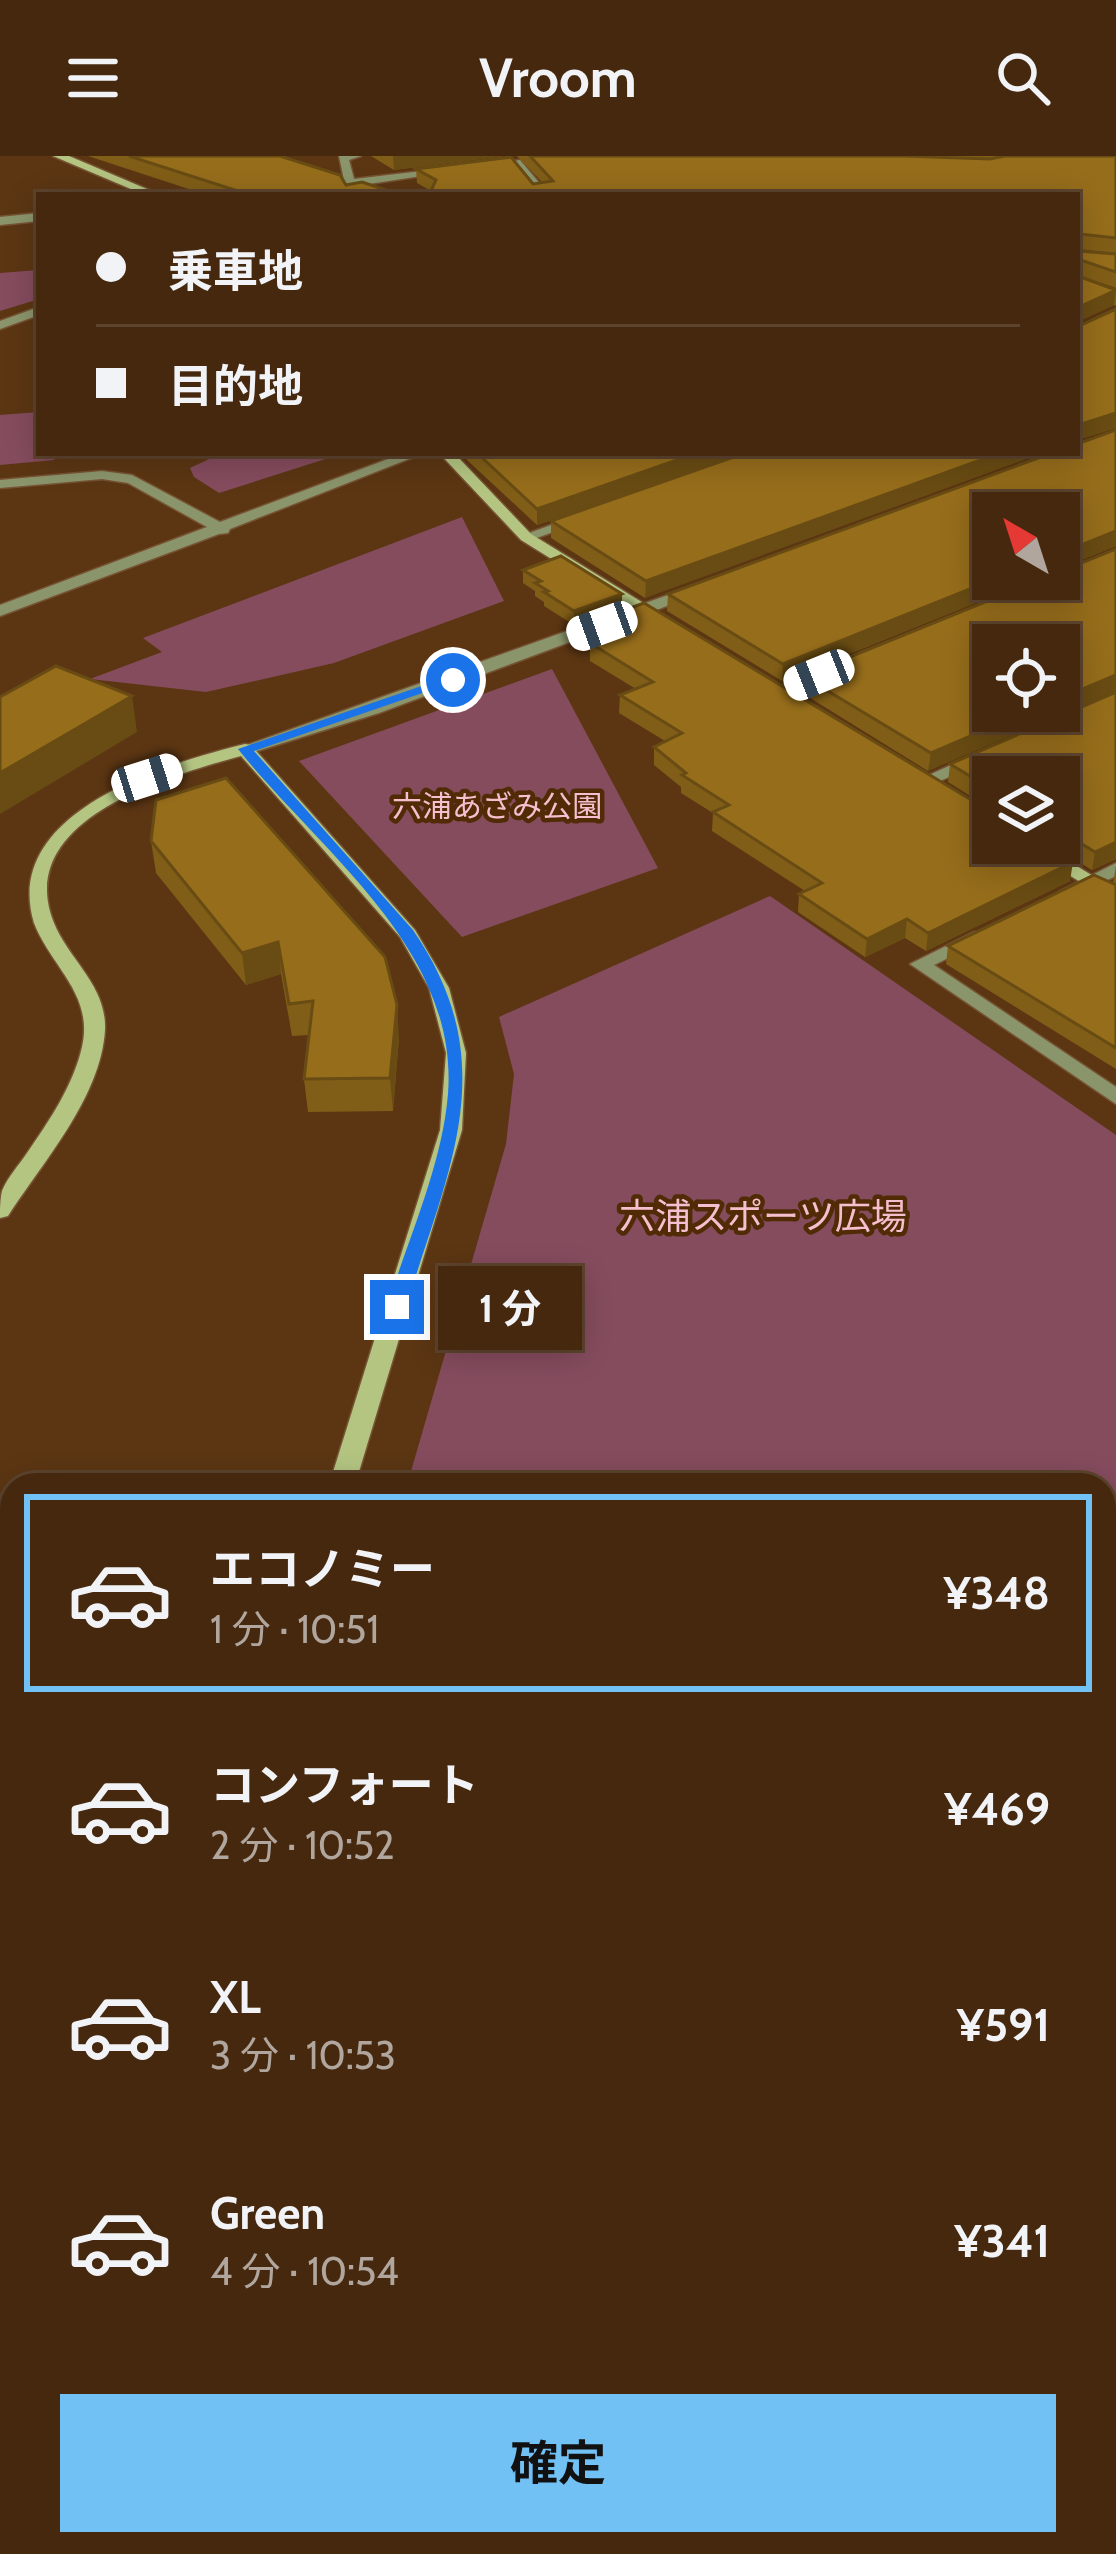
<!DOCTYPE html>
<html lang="ja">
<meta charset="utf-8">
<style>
:root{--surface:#45280e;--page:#4f341c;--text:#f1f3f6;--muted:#b0a69e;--line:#5d442e;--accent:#72c1f5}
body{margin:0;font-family:Cabin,"Noto Sans JP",sans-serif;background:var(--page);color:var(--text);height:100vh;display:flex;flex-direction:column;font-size:45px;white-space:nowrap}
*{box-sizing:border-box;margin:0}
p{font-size:39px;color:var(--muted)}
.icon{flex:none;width:66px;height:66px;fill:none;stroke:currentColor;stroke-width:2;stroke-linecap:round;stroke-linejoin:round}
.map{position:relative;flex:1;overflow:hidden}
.details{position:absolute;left:0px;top:1317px;width:1116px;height:1083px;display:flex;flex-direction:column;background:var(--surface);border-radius:36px 36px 0 0;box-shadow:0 6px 30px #0003,0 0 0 3px var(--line)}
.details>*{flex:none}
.top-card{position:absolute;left:36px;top:36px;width:1044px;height:264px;border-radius:0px;box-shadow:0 6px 30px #0003,0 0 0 3px var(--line);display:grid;align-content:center;height:264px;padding:0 60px;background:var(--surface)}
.needle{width:78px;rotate:321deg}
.controls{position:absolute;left:972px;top:336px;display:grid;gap:24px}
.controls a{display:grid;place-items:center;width:108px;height:108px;border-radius:0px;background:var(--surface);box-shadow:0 6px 30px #0003,0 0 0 3px var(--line);font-size:60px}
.end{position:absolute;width:54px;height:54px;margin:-27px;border:15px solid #1a73e8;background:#fff;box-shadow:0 0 0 6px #fff}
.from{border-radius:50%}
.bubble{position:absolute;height:84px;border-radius:0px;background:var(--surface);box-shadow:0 6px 30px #0003,0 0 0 3px var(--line);font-size:39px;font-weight:700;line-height:84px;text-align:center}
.car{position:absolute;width:36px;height:72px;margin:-36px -18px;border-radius:15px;box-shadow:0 0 9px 3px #0007;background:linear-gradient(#fff 24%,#345 0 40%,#fff 0 76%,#345 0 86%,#fff 0)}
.top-card b{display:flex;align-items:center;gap:42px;height:114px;font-size:45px}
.top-card b+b{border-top:3px solid var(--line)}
.top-card i{width:30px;height:30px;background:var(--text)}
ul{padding:21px 0 0;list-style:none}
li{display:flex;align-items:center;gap:36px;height:198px;margin:0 24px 18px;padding:0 36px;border:6px solid transparent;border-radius:0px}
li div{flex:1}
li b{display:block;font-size:45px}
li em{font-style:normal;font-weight:700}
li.active{border-color:var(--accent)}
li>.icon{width:108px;height:108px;stroke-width:1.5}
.button{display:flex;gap:24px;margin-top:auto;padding:24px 60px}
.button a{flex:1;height:138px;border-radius:0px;background:var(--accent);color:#111;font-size:48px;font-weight:700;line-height:138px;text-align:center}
header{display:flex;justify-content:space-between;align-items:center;height:156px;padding:0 60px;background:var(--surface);font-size:54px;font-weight:700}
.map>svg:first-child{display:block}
</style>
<header><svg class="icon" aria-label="menu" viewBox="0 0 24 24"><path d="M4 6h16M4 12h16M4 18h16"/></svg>Vroom<svg class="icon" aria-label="search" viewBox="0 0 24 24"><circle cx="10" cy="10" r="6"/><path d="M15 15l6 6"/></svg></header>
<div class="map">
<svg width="1116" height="2398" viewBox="0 0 1116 2398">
<rect width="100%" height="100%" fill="#5c3613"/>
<g fill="#854c5e">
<polygon points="39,114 39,143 0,155 0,117"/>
<polygon points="39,256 39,297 53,297 54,304 0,309 0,259"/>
<polygon points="222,297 335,297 338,299 219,337 194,321 190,312"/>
<polygon points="462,361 504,445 334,507 206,536 90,523 162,496 143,482"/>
<polygon points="552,513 658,712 462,781 299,605"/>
<polygon points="770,740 1116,979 1116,1986 1104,1984 1104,1329 407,1329 506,988 514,918 499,861"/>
</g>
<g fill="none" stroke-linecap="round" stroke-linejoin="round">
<g stroke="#765333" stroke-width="3">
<g id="lane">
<polygon points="39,57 39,65 0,69 0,61"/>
<polygon points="39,151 39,159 0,173 0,165"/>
<polygon points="404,297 424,297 230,373 228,377 219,378 0,460 0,449 207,371 128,327 102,323 0,332 0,324 102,315 132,319 220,366"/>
</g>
</g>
<g stroke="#765333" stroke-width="3">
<g id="street">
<polygon points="339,0 361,0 349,4 354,23 448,12 454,15 356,30 359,39 347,39"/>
<polygon points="520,4 547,36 549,39 537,39 513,10 483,13 477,10"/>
<polygon points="576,360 589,363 531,384 518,381"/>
<polygon points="696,429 702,431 702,437 379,557 251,597 239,597 236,593"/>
<polygon points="831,509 839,514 837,518 783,540 768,536"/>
<polygon points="977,597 983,598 983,606 931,629 925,630 916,625"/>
<polygon points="1116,707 1116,720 1077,739 1063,739 1060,735"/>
<polygon points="974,776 981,778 981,786 934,809 1116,931 1116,948 910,808"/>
</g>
</g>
<g stroke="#765333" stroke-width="3">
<g id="secondary">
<polygon points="53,0 69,0 161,39 145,39"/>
<polygon points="439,297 454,297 531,378 671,464 671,470 659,470 521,384"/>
<path d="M245,588L251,589L415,774L449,832L466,897L462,974L355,1329H329L440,974L446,897L429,832L400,781L241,600C169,620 12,663 54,767C69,804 107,830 105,874C101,941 43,1006 8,1060L0,1062C0,1054 0,1043 2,1035C7,1022 19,1009 27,997C49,965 73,930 82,891C94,838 51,811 34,767C0,655 169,607 245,588Z"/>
<polygon points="1017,687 1039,687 1116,734 1116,748"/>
<polygon points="1104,2029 1116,2031 1116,2063 1104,2061"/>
</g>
</g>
<use href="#lane" fill="#8b956c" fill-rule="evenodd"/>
<use href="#street" fill="#8b956c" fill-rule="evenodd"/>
<use href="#secondary" fill="#b4c582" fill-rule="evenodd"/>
</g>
<g fill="#815e17">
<polygon points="88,0 280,0 346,29 401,39 207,39"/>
<polygon points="371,0 504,0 394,14"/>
<polygon points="517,0 1116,0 1116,97 1078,93 1079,95 1116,98 1116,132 1078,119 1116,133 1116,150 1114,149 1077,166 1081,169 1116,153 1116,272 1077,284 1077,39 431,35 417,27 416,13 533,28 542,26"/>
<polygon points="1116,274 1116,390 1059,413 993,423 1035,423 782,525 667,455 668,438"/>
<polygon points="467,297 742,297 537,369 467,304"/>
<polygon points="745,297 645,442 551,382 551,365"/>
<polygon points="1116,393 928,615 802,537 803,520"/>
<polygon points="523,414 622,451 574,469 544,450 544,446 535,440 535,435 523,427"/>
<polygon points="595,465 1070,725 926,795 905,782 865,801 798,756 799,738 805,735 712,675 713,657 681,637 681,631 654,609 654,591 665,585 619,557 620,539 636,533 590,505 590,487 598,484 595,482"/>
<polygon points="1116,536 1116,703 1092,714 1048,687 1059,687 1059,621 993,621 993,654 948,626 950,608"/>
<polygon points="151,685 399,882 393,955 308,956 304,923 309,879 292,880 281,818 246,829 156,717"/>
<polygon points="1116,710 1116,913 946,808 948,790 1113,727"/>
<polygon points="0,2081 12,2083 12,2345 0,2343"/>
<polygon points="257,2388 1104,2388 1116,2398 314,2398"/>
</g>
<g fill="#694c13">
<polygon points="393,0 504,0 394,14"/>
<polygon points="1116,134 1114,149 1077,166 1077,152"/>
<polygon points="1116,257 1116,272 1077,284 1078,269"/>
<polygon points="697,297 742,297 537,369 537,353"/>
<polygon points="1000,297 1043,297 645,442 646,425"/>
<polygon points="1116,375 1116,390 1059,413 1059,398"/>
<polygon points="995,423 1035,423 782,525 783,508"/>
<polygon points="622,438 622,451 574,469 574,455"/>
<polygon points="1116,519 1116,535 928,615 931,597 1029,555 1059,555 1059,543"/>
<polygon points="132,540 137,576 0,658 0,617"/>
<polygon points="1116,686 1116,703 1092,714 1095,696"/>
<polygon points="1073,706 1070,725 926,795 928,777"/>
<polygon points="907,763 905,782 865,801 867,783"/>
<polygon points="278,786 281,818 246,829 242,797"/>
<polygon points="397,849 399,882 393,955 390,922"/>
</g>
<g fill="#966d1b" stroke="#694c13" stroke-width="3">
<polygon points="129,0 280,0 340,19 346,29 362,26 401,39 250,39"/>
<polygon points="530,0 904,0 990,3 1005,0 1116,0 1116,82 1080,78 1077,80 1077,39 429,39 436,24 416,13 511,1 533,28 553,25"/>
<polygon points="1077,89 1079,95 1116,98 1116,116 1081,104 1077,106"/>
<polygon points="1077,117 1078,120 1116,134 1077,152 1077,154"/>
<polygon points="1116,153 1116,257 1078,269 1077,271 1077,166 1081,169"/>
<polygon points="1116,274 1116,375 1059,398 1059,357 993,357 993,423 995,423 783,508 668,438 1052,297 1077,297 1077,288"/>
<polygon points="477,297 697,297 537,353"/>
<polygon points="745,297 1000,297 646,425 551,365"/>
<polygon points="1116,393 1116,519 1059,543 1059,489 993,489 993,555 1029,555 931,597 803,520 1042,423 1059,423 1059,416"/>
<polygon points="561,400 622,438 574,455 544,436 548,435 535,427 541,425 523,414"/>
<polygon points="644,447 993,657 993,687 1041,687 1073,706 928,777 907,763 867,783 799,738 822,727 713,656 729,649 682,619 686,617 654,591 682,577 620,539 653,526 590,487 616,477 595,465"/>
<polygon points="56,510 132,540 0,617 0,541"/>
<polygon points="1116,536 1116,686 1095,696 1059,674 1059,621 993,621 993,634 950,608"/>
<polygon points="226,622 385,801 397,849 390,922 304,923 313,845 289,848 278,786 242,797 151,685 156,644"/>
<polygon points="1094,719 1116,729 1116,892 948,790"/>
<polygon points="0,2081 12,2083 12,2312 0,2310"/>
<polygon points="1104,2245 1116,2247 1116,2398 501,2398 444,2388 1104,2388"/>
</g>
<path fill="#1a73e8" d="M448,521L460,524L254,595L413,774C505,908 448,1012 406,1151L397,1158L387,1151C408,1083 442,1010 448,938C459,793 319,695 238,593Z"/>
<g text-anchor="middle" stroke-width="9" stroke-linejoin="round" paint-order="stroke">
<g font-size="30" fill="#f6bfcf" stroke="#512b06">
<text x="497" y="661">六浦あざみ公園</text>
</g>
<g font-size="36" fill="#f6bfcf" stroke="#512b06">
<text x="763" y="1073">六浦スポーツ広場</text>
</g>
</g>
</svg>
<div class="controls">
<a><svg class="needle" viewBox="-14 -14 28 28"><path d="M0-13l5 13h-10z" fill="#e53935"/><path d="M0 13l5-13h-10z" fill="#b0a69e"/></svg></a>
<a><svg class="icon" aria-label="locate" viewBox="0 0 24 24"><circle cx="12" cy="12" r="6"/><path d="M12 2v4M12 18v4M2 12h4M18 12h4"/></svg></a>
<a><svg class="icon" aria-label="layers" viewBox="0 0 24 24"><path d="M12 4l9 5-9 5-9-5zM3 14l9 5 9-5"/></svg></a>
</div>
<i class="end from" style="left:453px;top:524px"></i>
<i class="end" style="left:397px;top:1151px"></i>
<div class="bubble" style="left:438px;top:1110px;width:144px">1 分</div>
<i class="car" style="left:602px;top:470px;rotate:250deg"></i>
<i class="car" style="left:819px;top:519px;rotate:248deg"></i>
<i class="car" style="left:147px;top:622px;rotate:72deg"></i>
<div class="top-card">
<b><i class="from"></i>乗車地</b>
<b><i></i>目的地</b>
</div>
<section class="details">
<ul>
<li class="active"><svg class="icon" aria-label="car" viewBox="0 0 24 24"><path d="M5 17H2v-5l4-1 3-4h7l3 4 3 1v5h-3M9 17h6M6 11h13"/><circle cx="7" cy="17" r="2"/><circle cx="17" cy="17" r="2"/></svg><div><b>エコノミー</b><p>1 分 · 10:51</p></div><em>¥348</em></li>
<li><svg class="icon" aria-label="car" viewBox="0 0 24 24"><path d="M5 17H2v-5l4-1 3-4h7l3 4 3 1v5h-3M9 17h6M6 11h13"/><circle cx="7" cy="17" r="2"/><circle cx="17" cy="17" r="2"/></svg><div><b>コンフォート</b><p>2 分 · 10:52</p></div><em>¥469</em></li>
<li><svg class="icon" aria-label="car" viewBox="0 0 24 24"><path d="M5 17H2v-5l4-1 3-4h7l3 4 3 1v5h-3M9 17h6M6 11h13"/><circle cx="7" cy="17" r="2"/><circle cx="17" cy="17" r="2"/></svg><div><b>XL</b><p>3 分 · 10:53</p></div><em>¥591</em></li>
<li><svg class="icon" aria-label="car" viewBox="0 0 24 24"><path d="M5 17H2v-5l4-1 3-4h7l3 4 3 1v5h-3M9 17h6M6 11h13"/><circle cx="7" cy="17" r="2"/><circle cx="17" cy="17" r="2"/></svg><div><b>Green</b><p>4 分 · 10:54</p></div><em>¥341</em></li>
</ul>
<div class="button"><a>確定</a></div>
</section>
</div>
